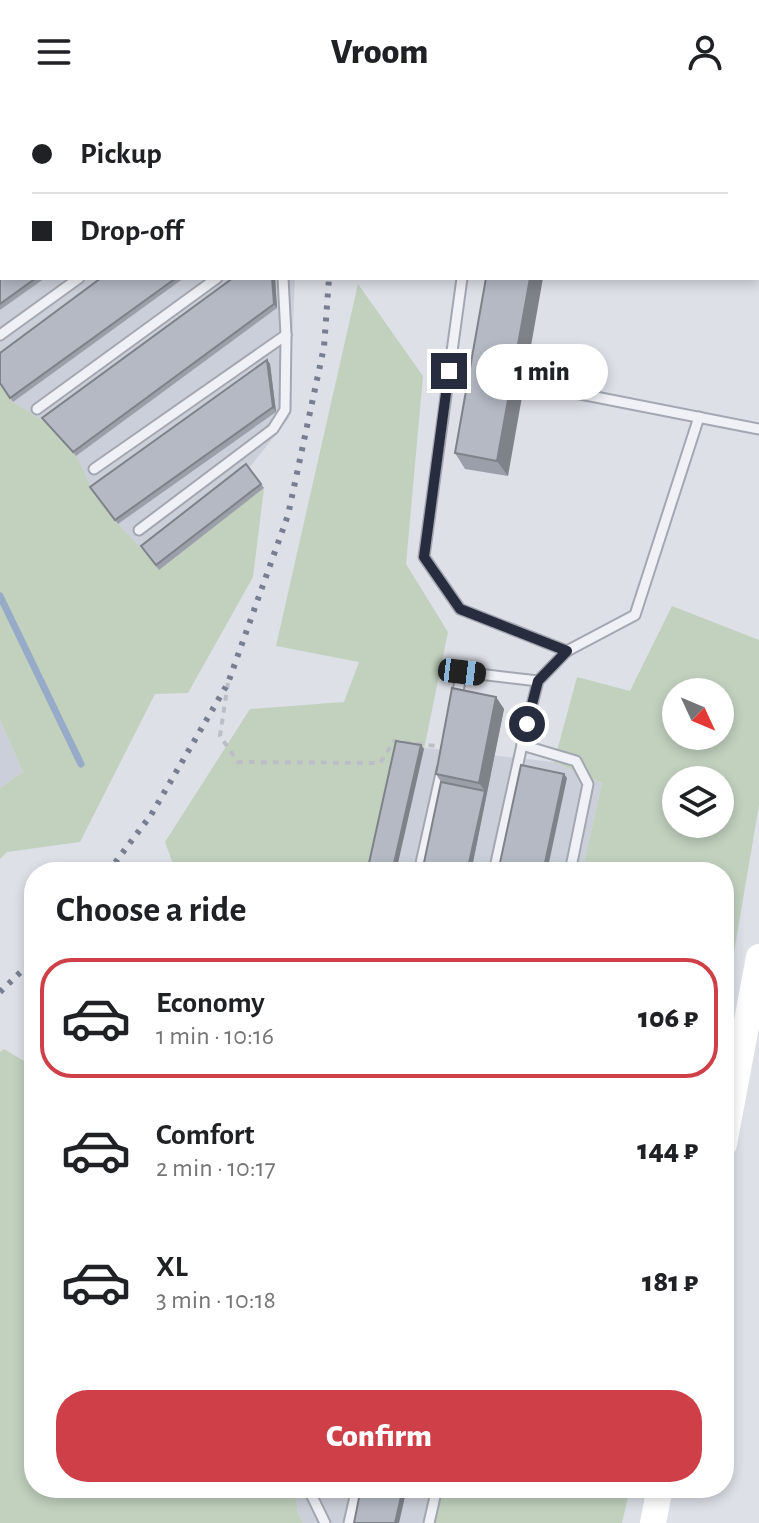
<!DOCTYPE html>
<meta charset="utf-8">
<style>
:root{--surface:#fff;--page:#f6f6f6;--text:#202124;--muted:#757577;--line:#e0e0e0;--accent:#cf3f48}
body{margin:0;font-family:"Alegreya Sans",sans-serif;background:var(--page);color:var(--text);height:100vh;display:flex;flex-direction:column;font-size:30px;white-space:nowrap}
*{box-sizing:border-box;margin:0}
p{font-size:26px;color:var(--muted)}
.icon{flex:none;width:44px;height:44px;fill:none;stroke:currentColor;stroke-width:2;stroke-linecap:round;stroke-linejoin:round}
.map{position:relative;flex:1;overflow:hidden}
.drawer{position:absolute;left:24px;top:758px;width:710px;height:636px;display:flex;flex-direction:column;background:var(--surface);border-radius:32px;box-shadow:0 4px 12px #0003}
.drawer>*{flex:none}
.top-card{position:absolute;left:0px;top:0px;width:760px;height:176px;box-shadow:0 4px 12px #0003;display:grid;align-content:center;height:176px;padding:0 32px;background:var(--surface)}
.needle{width:52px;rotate:134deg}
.tools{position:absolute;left:662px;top:574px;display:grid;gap:16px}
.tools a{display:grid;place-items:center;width:72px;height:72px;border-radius:50%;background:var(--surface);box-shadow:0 4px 12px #0003;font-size:40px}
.end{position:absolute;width:36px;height:36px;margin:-18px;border:10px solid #272d3e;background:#fff;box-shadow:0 0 0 4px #fff}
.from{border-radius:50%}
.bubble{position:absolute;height:56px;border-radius:28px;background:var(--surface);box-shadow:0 4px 12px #0003;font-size:26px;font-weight:800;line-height:56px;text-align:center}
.car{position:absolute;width:24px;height:48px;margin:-24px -12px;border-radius:10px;box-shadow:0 0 6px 2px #0007;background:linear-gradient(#222 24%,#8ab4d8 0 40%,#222 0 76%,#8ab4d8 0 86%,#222 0)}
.top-card b{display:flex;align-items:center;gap:28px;height:76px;font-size:30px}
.top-card b+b{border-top:2px solid var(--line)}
.top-card i{width:20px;height:20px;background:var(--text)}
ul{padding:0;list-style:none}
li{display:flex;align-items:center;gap:24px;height:120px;margin:0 16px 12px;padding:0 16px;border:4px solid transparent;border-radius:32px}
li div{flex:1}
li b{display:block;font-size:30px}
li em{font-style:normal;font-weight:800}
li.on{border-color:var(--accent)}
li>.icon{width:72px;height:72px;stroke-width:1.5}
h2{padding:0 32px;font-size:36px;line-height:96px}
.cta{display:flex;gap:16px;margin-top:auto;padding:16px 32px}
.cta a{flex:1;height:92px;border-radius:32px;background:var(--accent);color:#fff;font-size:32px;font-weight:800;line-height:92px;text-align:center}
header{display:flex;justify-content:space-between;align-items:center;height:104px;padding:0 32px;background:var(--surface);font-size:36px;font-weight:800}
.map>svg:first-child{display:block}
</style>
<header><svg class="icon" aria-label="menu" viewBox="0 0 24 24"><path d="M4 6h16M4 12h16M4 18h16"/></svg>Vroom<svg class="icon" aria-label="person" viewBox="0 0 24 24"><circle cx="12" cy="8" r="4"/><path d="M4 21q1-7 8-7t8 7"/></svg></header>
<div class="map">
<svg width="759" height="1419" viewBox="0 0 759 1419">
<rect width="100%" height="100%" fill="#dde0e7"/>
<g fill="#cbcfd9">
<polygon points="0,0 301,0 301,2 2,2 2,174 295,174 289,314 249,364 264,384 159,465 143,446 118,420 45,318 13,298 0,279"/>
<polygon points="0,616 23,668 0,684"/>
<polygon points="399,641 554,658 602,679 582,768 371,768"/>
<polygon points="294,1384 443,1384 435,1419 303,1419 298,1409"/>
</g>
<g fill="#c1d1be" fill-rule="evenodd">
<polygon points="358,180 423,272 406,460 448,528 424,645 370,768 176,768 165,738 250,605 344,598 359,558 276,542"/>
<polygon points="0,279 13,298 45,318 76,352 93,387 118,420 143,446 159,465 264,384 253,473 188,589 155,590 80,738 7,748 0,755 0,684 23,668 0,616"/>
<path d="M672,502L759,536V701L724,907V768H582L602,679L554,658L577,573L630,587ZM676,588H720V632H676ZM676,676H720V720H676Z"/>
<polygon points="4,945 34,963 34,1384 294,1384 298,1409 303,1419 0,1419 0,948"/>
<polygon points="443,1384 630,1384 622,1419 435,1419"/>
</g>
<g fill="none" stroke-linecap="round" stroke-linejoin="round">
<polyline stroke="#97abc8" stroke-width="7" points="0,492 81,660"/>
<g stroke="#a3a7b1" stroke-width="13">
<g id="lane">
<polyline points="208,0 210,2"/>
<polyline points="289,0 289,2"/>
<polyline points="39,2 42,0"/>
<polyline points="178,2 181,0"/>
<polyline points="486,2 486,0"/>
<polyline points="0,32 2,30"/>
<polyline points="0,138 2,137"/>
<polyline points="462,174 424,453 460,505 567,547"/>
<polyline points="0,231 79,174"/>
<polyline points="565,287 759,325"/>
<polyline points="37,305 217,174"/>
<polyline points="94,365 286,231"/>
<polyline points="139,426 273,325 285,306 286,231 283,174"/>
<polyline points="456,596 462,568 538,577"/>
<polyline points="522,641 576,657 588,680 570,768"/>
<polyline points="419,768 442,665"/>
<polyline points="494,768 522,641 538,577 567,547 635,511 699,313"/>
<polyline points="308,1384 325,1419"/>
<polyline points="349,1419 357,1384"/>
<polyline points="429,1419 437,1384"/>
</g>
</g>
<polyline stroke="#bcbec6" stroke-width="4" stroke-dasharray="6 6" stroke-linecap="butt" points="228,579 220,632 238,658 380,659 394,637 444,643"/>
<use href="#lane" stroke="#f0f1f6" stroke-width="9"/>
<g stroke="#fff" stroke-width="26">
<polyline points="724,1040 759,853"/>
<polyline points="653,1419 660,1384"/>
</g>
<g stroke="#777e91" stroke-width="6" stroke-dasharray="4 8" stroke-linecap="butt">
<polyline points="330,0 330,2"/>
<polyline points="374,2 375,0"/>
<polyline points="108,768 151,711 228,579 288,411 324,243 329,174"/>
<polyline points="0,888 34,855"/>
</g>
</g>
<g fill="#9b9fa9">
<polygon points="0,147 2,174 45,174 0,206"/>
<polygon points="101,174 184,174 13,298 0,279"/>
<polygon points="233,174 275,174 277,204 76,352 45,318"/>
<polygon points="486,174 508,372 465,365 455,349"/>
<polygon points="267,256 270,260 276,308 118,420 90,383"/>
<polygon points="246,360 264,384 159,466 141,442"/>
<polygon points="496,593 504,605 471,768 422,768 441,678 436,670"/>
<polygon points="309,1384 334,1384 333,1392 311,1386"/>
</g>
<g fill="#7e8289">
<polygon points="272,174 275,174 277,204 274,200"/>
<polygon points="530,174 543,174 508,372 497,357"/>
<polygon points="267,256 270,260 276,308 273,303"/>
<polygon points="496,593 504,605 471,768 467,768 485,687 479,679"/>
<polygon points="421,641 424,645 396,768 392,768"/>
<polygon points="564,670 567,674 547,768 543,768"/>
<polygon points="403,1384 407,1384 399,1419 395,1419"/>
</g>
<g fill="#b4b9c4" stroke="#7e8289" stroke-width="2">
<polygon points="65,0 141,0 138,2 62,2"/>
<polygon points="232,0 276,0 273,2 234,2"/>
<polygon points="2,48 2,104 0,106 0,50"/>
<polygon points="2,145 2,174 36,174 0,200 0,147"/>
<polygon points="101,174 176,174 10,294 0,279 0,249"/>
<polygon points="233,174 272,174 274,200 73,348 42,314"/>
<polygon points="486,174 530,174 497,357 455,349"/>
<polygon points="267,256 273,303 115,416 90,383"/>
<polygon points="246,360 261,380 156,461 141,442"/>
<polygon points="452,584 496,593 479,679 436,670"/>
<polygon points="396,637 421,641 392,768 367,768"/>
<polygon points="521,661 564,670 543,768 498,768"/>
<polygon points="441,678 485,687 467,768 422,768"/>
<polygon points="317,1384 331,1384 330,1387"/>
<polygon points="361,1384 403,1384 395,1419 354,1419"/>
</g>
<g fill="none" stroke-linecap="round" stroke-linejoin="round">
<polyline stroke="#272d3e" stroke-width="10" points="449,267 424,453 460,505 567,547 538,577 527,620"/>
</g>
</svg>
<div class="tools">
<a><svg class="needle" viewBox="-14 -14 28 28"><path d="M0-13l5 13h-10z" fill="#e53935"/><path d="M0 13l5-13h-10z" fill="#757577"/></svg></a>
<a><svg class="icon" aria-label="layers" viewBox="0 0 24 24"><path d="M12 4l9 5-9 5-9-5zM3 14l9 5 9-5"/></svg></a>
</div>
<i class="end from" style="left:527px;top:620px"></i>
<i class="end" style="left:449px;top:267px"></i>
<div class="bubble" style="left:476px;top:240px;width:132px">1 min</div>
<i class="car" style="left:462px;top:568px;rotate:97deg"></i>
<div class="top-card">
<b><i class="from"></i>Pickup</b>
<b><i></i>Drop-off</b>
</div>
<section class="drawer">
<h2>Choose a ride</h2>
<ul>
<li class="on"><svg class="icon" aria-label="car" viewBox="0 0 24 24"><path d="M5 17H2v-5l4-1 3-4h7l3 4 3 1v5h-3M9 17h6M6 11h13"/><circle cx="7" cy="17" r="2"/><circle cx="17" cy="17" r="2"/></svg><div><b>Economy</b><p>1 min · 10:16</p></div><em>106 ₽</em></li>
<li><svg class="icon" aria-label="car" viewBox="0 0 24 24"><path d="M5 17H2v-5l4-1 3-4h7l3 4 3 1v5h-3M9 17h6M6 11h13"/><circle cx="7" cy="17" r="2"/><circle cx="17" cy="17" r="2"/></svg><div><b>Comfort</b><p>2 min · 10:17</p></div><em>144 ₽</em></li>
<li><svg class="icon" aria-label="car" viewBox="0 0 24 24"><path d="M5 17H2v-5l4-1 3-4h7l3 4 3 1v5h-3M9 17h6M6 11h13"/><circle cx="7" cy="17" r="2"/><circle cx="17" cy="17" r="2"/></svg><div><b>XL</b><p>3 min · 10:18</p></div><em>181 ₽</em></li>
</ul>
<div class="cta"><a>Confirm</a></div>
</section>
</div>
